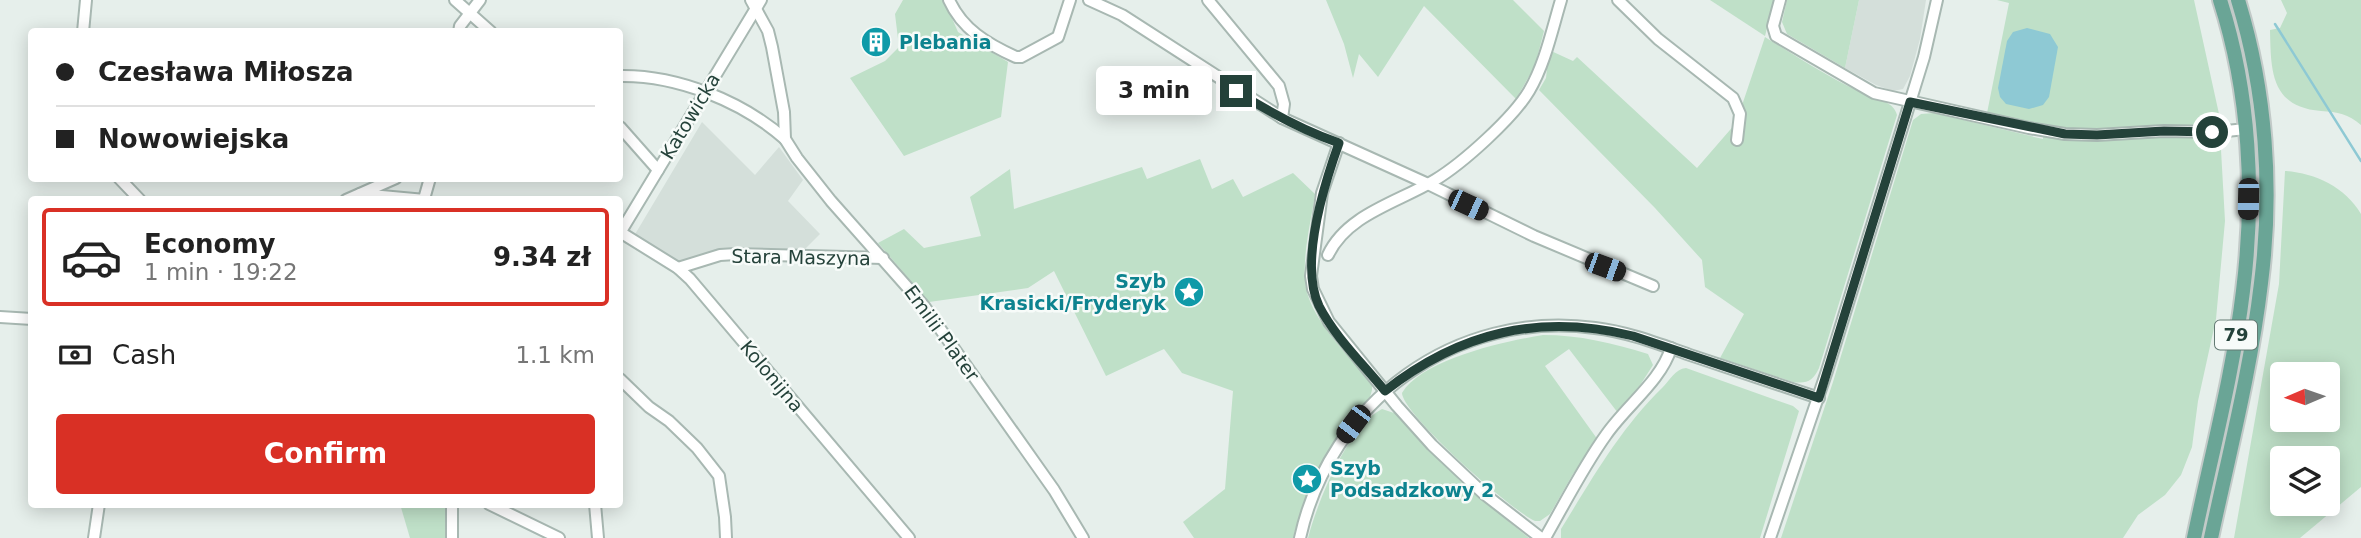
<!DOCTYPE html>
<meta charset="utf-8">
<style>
:root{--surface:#fff;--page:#f6f6f6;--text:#222;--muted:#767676;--line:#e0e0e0;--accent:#d93025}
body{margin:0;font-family:"DejaVu Sans",sans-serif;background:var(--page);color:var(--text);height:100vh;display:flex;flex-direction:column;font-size:26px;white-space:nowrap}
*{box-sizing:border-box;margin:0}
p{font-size:23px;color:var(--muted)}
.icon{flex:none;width:38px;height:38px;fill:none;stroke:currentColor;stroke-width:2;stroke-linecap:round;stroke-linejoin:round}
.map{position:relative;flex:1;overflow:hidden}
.details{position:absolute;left:28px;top:196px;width:595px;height:312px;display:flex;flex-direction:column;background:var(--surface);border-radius:7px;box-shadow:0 4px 18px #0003}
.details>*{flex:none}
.hud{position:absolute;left:28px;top:28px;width:595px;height:154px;border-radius:7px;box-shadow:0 4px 18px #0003;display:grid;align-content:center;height:154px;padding:0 28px;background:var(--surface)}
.needle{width:46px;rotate:268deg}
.fabs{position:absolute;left:2270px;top:362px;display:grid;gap:14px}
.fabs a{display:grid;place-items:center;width:70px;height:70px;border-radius:7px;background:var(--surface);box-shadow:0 4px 18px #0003;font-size:35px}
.end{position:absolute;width:32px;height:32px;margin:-16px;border:9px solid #24423a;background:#fff;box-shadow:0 0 0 4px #fff}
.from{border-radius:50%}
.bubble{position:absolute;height:49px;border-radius:7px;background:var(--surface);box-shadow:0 4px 18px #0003;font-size:23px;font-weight:700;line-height:49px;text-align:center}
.car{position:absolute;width:21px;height:42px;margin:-21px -10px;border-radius:9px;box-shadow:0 0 5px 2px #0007;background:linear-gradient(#222 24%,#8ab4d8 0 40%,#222 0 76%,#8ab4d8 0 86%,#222 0)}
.hud b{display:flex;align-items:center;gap:24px;height:66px;font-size:26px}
.hud b+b{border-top:2px solid var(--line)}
.hud i{width:18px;height:18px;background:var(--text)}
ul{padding:12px 0 0;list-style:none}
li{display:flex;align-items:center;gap:21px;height:98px;margin:0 14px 10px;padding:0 14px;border:4px solid var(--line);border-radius:7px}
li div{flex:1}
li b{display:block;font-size:26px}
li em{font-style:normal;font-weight:700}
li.on{border-color:var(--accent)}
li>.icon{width:63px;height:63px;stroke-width:1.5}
.pay{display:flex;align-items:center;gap:18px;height:77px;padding:0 28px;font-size:26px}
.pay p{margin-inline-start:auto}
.primary-button{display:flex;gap:14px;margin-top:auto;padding:14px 28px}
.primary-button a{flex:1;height:80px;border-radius:7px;background:var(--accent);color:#fff;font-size:28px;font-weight:700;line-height:80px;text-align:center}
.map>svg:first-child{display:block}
</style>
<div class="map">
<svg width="2361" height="538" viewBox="0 0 2361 538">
<rect width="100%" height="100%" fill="#e6efeb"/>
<g fill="#d4dfda">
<polygon points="1859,0 1926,0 1920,39 1910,76 1903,89 1893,91 1876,85 1845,68"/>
<polygon points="702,122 755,175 779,147 803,180 788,201 820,234 804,250 739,247 702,255 677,265 634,236"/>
</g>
<g fill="#bfe0c8" fill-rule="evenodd">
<polygon points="903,0 944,0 958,32 1008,62 1001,117 904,156 850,78 885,61 899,47 895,14"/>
<polygon points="1326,0 1513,0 1544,31 1535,66 1516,99 1424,6 1378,77 1359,54 1353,78 1344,44"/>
<polygon points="1710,0 1774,0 1765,36"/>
<polygon points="1787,0 1859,0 1845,68 1787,34 1782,22"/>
<polygon points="1997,0 2194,0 2219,114 2225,221 2216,319 2198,401 2192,447 2181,475 2165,495 2138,515 2123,538 1781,538 1833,382 1913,120 1921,114 1934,113 2043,139 2043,125 1987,113 2009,3"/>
<path d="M2281,0H2361V125C2348,114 2338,112 2321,111C2270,107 2271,70 2270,30L2280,28L2287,13Z"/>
<path d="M1765,37C1799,58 1835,82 1872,97C1882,101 1894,103 1897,115L1819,368C1813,381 1807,384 1793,382L1720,358L1744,314L1705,287L1702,260L1655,208L1539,90L1546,78L1549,50L1573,61L1577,57L1697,168L1736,123Z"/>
<path d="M1200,159L1212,189L1233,179L1243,197L1293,173L1315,194C1311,222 1303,252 1305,280C1307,317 1349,356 1372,383V390L1370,397C1329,441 1308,481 1293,538H1194L1183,522L1225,489L1233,391L1182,373L1164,349L1106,376L1054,271L1028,288L929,302L878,243L904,229L924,248L981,236L970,197L1010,169L1014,209L1142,167L1147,179Z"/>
<path d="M2285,171C2315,173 2345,187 2361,214V487L2300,538H2234L2279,284ZM2282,374H2328V420H2282ZM2282,458H2328V504H2282Z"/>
<path d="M1543,335C1579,335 1613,343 1648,354L1653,365L1637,390L1618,413L1569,349L1545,366L1598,440L1573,474L1550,514L1540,521H1535C1512,511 1403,415 1402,393C1422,359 1506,341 1543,335Z"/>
<path d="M1686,368L1793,406L1799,411L1760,538H1561V529C1592,479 1620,429 1662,388C1670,380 1675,369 1686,368Z"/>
<path d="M1382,409L1397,414L1464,485L1529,538H1308C1317,503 1348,426 1382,409Z"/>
<polygon points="400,504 449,504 449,538 410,538"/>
</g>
<polygon fill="#8ec9d4" points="2027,28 2050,34 2058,47 2049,97 2043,105 2029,109 2006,104 2000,97 1998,88 2007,41 2013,32"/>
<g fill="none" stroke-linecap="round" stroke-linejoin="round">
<polyline stroke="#8ec9d4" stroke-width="2.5" points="2275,24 2361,161"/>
<g stroke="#a8b8b2" stroke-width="14">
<g id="minor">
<polyline points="455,0 491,32"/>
<polyline points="751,0 768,31 772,47 784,112 785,139 797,158 831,201 924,306 1054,490 1083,538"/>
<path d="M949,0C962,29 987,44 1016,57H1021L1058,37L1070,0"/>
<polyline points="1089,0 1122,15 1282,118 1428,184 1534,236 1653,286"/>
<polyline points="1208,0 1279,86 1284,104 1282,118"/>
<polyline points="1618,0 1658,39 1733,98 1740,114 1737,140"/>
<polyline points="1780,0 1773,26 1776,36 1874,93 2029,128 2065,134 2097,135 2164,131 2216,132 2246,129"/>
<polyline points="83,32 86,0"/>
<polyline points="459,32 460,26 480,0"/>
<path d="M620,76C677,75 742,101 785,139"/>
<polyline points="620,127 658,170"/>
<polyline points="1339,143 1322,193 1311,276 1313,289 1329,322 1397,406 1432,445 1483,493 1541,538"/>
<polyline points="119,178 140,200"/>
<polyline points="360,194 425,200"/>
<polyline points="424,199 430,178"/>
<polyline points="346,200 396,178"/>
<polyline points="620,232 678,268 690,279 909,538"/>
<polyline points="620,233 761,0"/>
<path d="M1328,255C1347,214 1399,202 1435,180C1463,163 1513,118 1529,91C1545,64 1552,30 1561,0"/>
<polyline points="678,268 720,255 736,254 883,258"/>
<polyline points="0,317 32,319"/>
<polyline points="620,379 649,407 669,421 697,448 719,476 725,517 726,538"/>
<polyline points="489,504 559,538"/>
<polyline points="595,504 598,538"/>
<polyline points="94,538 99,504"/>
<polyline points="452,538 452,504"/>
<path d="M1300,538C1330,402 1455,309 1595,328C1629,332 1661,345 1693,356C1735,370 1777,384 1819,398"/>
<path d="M1545,538C1565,503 1583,467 1606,435C1626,406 1661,381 1671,348"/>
<polyline points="1770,538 1827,371 1924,57 1937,0"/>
</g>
</g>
<g stroke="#c2cac8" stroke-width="18">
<g id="major">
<path d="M2194,538C2211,456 2233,374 2243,291C2255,195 2250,93 2220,0"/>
<path d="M2211,538C2229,454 2251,369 2261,283C2273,189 2266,91 2238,0"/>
</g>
</g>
<use href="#minor" stroke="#fff" stroke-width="10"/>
<use href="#major" stroke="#6aa596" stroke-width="14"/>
</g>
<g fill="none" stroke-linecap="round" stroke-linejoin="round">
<path stroke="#24423a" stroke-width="9" d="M1236,91C1269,112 1302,130 1339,143C1324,185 1299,264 1319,306C1335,337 1363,364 1385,391C1460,332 1540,313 1633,336L1819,398L1910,102L2065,134L2097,135L2164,131L2212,132"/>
</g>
<defs>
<g id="building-disc" transform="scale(1.575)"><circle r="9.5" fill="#0f9aa8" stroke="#f7fbf9"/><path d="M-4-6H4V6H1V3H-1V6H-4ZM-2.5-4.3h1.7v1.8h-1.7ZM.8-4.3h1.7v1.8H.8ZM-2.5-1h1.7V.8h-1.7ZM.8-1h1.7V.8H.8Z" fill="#fff"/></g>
<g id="sight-disc" transform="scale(1.575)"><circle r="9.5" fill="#0f9aa8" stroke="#f7fbf9"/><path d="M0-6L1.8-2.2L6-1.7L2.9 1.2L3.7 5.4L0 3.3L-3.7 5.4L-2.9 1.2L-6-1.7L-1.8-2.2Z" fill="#fff"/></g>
</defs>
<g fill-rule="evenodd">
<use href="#building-disc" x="876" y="42"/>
<use href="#sight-disc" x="1189" y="292"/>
<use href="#sight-disc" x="1307" y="479"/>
</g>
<g text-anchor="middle" stroke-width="5" stroke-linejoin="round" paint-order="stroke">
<rect fill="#f7fbf9" stroke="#637a73" stroke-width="2" x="2215" y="320.5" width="42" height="29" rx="5"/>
<g font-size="18" font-weight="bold" fill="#24423a">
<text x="2236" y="341">79</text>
</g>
<g font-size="19" font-weight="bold" fill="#0d838f" stroke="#f7fbf9" text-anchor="start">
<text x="899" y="49">Plebania</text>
<text x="1166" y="288" text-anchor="end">Szyb<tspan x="1166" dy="22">Krasicki/Fryderyk</tspan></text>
<text x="1330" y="475">Szyb<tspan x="1330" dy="22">Podsadzkowy 2</tspan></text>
</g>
<g font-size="19" fill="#24423a" stroke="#f7fbf9">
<text transform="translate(690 116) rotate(-59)" y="7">Katowicka</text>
<text transform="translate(801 257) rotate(1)" y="7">Stara Maszyna</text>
<text transform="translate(942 333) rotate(54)" y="7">Emilii Plater</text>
<text transform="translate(772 376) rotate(50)" y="7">Kolonijna</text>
</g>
</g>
</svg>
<div class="fabs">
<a><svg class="needle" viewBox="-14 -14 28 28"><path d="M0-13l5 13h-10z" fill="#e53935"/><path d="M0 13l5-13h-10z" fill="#767676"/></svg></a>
<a><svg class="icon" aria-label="layers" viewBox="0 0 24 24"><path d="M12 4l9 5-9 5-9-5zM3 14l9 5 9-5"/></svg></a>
</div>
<i class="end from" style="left:2212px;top:132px"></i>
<i class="end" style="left:1236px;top:91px"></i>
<div class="bubble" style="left:1096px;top:66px;width:116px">3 min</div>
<i class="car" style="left:2248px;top:199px;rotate:181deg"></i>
<i class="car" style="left:1468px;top:205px;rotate:115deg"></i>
<i class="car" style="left:1605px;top:267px;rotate:110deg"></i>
<i class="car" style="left:1353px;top:424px;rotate:217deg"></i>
<div class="hud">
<b><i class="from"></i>Czesława Miłosza</b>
<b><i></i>Nowowiejska</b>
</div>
<section class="details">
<ul>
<li class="on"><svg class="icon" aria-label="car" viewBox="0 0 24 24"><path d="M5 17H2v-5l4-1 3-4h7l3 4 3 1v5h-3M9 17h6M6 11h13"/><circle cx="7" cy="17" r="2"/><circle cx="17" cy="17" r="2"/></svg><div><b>Economy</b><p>1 min · 19:22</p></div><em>9.34 zł</em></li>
</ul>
<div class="pay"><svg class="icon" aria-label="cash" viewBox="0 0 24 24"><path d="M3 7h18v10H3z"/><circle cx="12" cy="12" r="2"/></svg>Cash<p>1.1 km</p></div>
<div class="primary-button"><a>Confirm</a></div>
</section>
</div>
